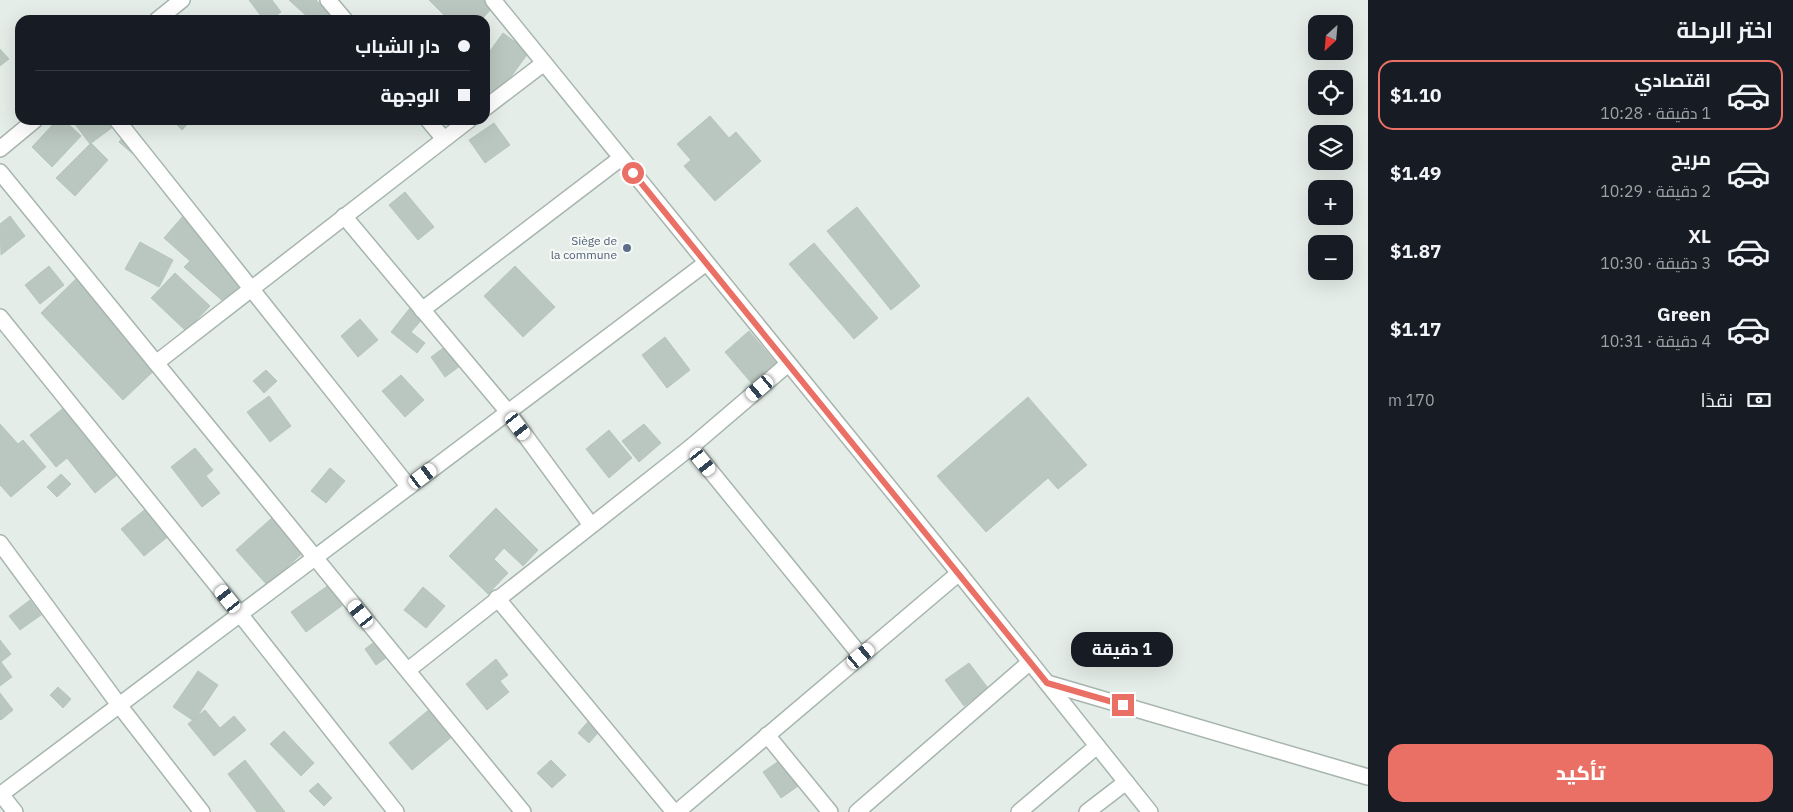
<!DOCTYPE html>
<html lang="ar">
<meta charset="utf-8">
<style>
:root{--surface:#171b24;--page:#242831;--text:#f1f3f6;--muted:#9ea1a6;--line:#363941;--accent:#ea6f65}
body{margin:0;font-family:"IBM Plex Sans",Cairo,sans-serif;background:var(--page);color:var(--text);direction:rtl;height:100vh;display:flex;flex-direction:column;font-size:19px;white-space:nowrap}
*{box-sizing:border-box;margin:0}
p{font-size:16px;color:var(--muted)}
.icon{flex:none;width:28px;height:28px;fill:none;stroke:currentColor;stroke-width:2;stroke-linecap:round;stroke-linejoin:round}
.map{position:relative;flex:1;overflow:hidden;direction:ltr}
.drawer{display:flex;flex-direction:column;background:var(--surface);width:425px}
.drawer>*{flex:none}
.top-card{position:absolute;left:15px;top:15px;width:475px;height:110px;border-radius:15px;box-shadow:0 5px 20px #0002;direction:rtl;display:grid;align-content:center;height:110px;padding:0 20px;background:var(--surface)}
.needle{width:32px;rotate:206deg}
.fabs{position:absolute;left:1308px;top:15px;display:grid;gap:10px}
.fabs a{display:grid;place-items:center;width:45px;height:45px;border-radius:10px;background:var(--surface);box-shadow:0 5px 20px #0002;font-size:25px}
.end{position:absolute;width:22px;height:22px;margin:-11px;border:6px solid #ea6f65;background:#fff;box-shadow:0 0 0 2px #fff}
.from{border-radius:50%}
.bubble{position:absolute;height:35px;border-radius:15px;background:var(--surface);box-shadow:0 5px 20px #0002;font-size:16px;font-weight:800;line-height:35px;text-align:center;direction:rtl}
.car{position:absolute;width:15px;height:30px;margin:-15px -8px;border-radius:6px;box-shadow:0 0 4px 1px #0007;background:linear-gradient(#fff 24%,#345 0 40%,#fff 0 76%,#345 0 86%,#fff 0)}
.top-card b{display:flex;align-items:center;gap:18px;height:48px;font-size:19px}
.top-card b+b{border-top:1px solid var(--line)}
.top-card i{width:12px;height:12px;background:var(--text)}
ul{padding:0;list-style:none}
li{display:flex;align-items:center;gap:15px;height:70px;margin:0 10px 8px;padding:0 10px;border:2px solid transparent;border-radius:15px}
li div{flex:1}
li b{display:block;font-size:19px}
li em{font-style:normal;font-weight:800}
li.current{border-color:var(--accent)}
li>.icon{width:45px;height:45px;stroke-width:1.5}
h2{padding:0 20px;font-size:22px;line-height:60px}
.pay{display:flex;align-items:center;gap:12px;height:55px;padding:0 20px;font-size:19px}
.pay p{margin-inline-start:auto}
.button{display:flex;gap:10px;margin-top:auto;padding:10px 20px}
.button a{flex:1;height:58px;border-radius:15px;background:var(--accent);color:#fff;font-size:20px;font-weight:800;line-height:58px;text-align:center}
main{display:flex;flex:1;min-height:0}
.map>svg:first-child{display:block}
</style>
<main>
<section class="drawer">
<h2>اختر الرحلة</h2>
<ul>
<li class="current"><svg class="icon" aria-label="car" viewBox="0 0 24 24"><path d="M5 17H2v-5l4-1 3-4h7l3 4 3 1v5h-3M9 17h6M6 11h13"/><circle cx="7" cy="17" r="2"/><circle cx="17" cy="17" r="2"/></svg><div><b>اقتصادي</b><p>1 دقيقة · 10:28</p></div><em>$1.10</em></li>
<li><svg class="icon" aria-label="car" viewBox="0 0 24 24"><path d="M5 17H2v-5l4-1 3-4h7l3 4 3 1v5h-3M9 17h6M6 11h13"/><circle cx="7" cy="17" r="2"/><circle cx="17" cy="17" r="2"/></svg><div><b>مريح</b><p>2 دقيقة · 10:29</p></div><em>$1.49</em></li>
<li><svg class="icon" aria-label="car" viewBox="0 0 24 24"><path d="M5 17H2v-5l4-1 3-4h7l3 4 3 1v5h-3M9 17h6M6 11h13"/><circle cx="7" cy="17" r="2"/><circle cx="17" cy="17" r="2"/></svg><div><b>XL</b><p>3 دقيقة · 10:30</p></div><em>$1.87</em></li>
<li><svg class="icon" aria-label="car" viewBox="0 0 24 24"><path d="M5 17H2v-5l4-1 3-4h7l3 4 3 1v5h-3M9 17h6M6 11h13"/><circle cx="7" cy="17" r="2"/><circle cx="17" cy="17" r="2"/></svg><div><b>Green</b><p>4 دقيقة · 10:31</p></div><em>$1.17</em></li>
</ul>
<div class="pay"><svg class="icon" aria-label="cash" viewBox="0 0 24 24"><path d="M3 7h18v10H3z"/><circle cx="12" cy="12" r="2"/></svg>نقدًا<p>170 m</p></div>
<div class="button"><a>تأكيد</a></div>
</section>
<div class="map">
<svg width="1368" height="812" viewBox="0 0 1368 812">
<rect width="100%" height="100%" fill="#e4ede8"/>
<g fill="#bac7c0" stroke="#b7c6bd">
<polygon points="249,0 272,0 281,12 270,20 264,20"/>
<polygon points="289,0 316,0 333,16 329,20 311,20"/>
<polygon points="429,0 492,0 496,4 481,20 449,20"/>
<polygon points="503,33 529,52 497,96 485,88 485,58"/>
<polygon points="0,49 9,59 0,66"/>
<polygon points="710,116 729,138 736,132 761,161 715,201 684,166 691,160 677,144"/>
<polygon points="57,120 64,120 81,136 52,167 32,147"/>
<polygon points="72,120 122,120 90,144"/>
<polygon points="172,120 191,120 182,130"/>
<polygon points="494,123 510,145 485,163 469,140"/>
<polygon points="129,130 143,141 133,154 119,142"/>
<polygon points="91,143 108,160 75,196 56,178"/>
<polygon points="405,192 434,227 418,240 389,205"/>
<polygon points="857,207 920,286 891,310 827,231"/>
<polygon points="10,216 25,236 1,255 0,224"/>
<polygon points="183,216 231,258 244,282 225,303 184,267 190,261 164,238"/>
<polygon points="140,242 173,260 159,287 125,269"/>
<polygon points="814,243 878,318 854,339 789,264"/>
<polygon points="49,266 64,285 40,304 25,285"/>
<polygon points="515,266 555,307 523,337 484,296"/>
<polygon points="175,273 210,306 186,331 151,298"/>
<polygon points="80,275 162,363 123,400 41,313"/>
<polygon points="417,299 430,310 411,332 425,343 417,353 391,332"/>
<polygon points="360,319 378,340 358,357 341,336"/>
<polygon points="749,331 778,365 754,386 725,352"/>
<polygon points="665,337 690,370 667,388 642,355"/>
<polygon points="454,340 468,360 445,377 431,357"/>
<polygon points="266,370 277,381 264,393 253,381"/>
<polygon points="401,375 424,400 405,417 382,391"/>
<polygon points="269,396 291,426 270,442 247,412"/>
<polygon points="1028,397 1087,465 1058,489 1048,478 986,532 937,476"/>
<polygon points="72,401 123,470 95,493 67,458 56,467 30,435"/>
<polygon points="0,424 18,444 23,440 46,467 11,497 0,485"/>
<polygon points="644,424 661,443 639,462 622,441"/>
<polygon points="609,430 632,458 609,478 586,449"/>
<polygon points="195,448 213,470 206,476 220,493 202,507 171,467"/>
<polygon points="330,468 345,481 326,503 311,491"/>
<polygon points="61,474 71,484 57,497 47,487"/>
<polygon points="148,507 170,535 144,556 121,529"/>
<polygon points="496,508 538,550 523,566 504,548 494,559 508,573 488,594 449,556"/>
<polygon points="274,516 305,551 267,585 236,550"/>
<polygon points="333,582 347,602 306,632 291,612"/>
<polygon points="423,587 445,606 426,628 404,610"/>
<polygon points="30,600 41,615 20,630 9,616"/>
<polygon points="378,639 390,655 376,665 365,649"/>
<polygon points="0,640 11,654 1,662 12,677 0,686"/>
<polygon points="496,659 508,675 500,681 509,692 487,710 466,684"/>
<polygon points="969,663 988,688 964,706 945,680"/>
<polygon points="198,671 218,685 194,721 173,707"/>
<polygon points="58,687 71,699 63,708 50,695"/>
<polygon points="0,693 13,710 1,720 0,719"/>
<polygon points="431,708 454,735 412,770 389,743"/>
<polygon points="205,710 220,728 234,716 246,730 214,756 188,724"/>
<polygon points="593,716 604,726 589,743 578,733"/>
<polygon points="284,731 314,763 301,776 270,744"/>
<polygon points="786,756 804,782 781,798 763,772"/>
<polygon points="245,760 285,812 257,812 228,774"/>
<polygon points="551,760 566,775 552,788 537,773"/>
<polygon points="318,783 332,798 324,806 309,791"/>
</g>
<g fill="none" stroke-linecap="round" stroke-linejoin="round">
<g stroke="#a7b5ae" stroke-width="18">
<g id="minor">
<polyline points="328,0 345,20"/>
<polyline points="157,20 182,0"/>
<polyline points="485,108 544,63"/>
<polyline points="117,120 409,487"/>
<polyline points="428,120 444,139"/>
<polyline points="0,149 35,120"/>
<polyline points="0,172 523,812"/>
<polyline points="344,216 508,412 591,525"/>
<polyline points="422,310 621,158"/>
<polyline points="0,317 240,614 396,812"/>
<polyline points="156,363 469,120"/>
<polyline points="691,447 861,656"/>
<polyline points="0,543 119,705 202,812"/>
<polyline points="497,598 674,812"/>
<polyline points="408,670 691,447 788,364"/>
<polyline points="767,735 830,812"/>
<polyline points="0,793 15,812"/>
<polyline points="0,795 706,263"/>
<polyline points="677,812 959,573"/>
<polyline points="857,812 1030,662"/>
<polyline points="1019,812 1097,746"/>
<polyline points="1087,812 1126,782"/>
</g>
</g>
<g stroke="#a7b5ae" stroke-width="18">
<g id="tertiary">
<polyline points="493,0 959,573 1150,812"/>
<polyline points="1047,683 1368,777"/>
</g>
</g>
<use href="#minor" stroke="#fff" stroke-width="15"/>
<use href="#tertiary" stroke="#fff" stroke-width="15"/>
</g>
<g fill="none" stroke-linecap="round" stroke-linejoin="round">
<polyline stroke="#ea6f65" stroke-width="6" points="633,173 1047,683 1123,705"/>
</g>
<circle fill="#5c6f8a" stroke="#f5f9f6" stroke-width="2" cx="627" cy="248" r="5"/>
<g text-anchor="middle" stroke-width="4.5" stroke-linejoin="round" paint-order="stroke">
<g font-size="12" fill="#4e5e75" stroke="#f5f9f6" text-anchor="end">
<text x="617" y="245">Siège de<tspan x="617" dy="14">la commune</tspan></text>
</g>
</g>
</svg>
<div class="fabs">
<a><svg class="needle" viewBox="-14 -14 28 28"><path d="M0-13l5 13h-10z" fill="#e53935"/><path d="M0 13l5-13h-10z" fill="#9ea1a6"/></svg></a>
<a><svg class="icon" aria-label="locate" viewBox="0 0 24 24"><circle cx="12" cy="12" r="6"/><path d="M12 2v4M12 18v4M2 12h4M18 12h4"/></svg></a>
<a><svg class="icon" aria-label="layers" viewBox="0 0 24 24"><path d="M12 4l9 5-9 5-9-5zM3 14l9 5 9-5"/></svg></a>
<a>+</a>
<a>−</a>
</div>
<i class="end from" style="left:633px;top:173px"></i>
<i class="end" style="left:1123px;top:705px"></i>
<div class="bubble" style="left:1071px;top:632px;width:102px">1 دقيقة</div>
<i class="car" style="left:760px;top:388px;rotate:230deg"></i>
<i class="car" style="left:518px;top:426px;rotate:143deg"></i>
<i class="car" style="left:703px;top:462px;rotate:141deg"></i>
<i class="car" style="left:423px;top:476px;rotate:53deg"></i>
<i class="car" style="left:228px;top:599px;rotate:321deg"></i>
<i class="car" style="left:361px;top:614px;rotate:321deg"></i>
<i class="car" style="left:861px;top:656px;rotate:50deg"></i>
<div class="top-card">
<b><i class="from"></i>دار الشباب</b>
<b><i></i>الوجهة</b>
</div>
</div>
</main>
